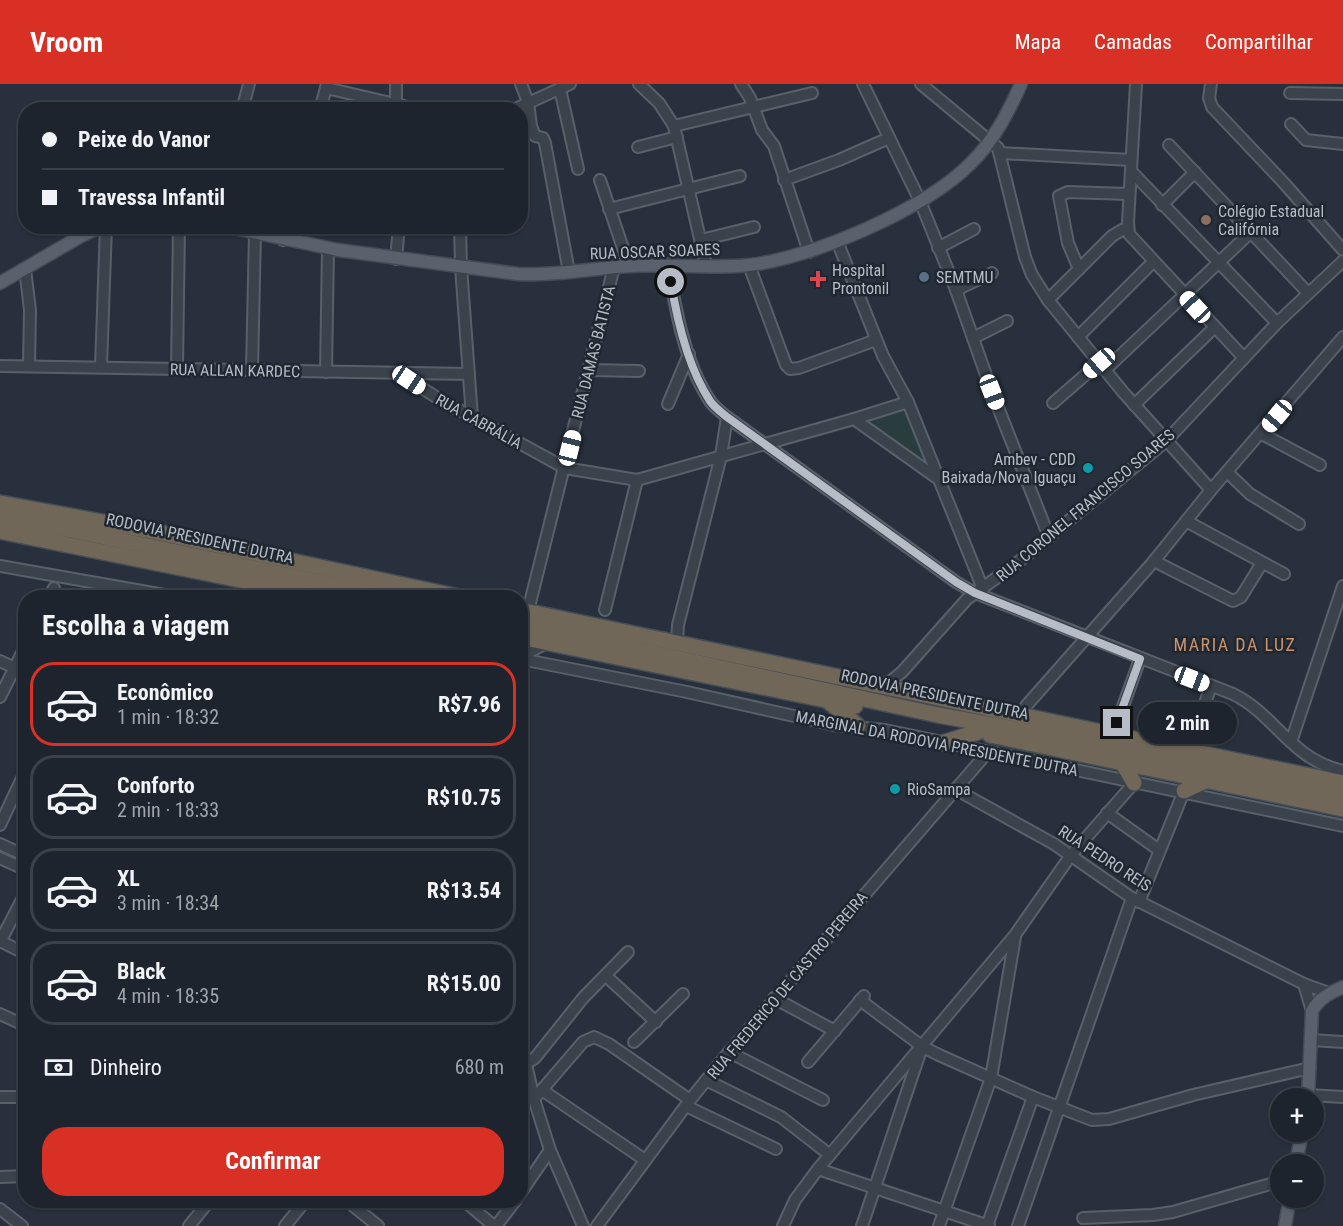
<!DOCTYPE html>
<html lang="pt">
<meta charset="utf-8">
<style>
:root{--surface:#1d242d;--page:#2a3039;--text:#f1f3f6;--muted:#a0a4aa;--line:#3b4149;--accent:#d93025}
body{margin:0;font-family:"Roboto Condensed",sans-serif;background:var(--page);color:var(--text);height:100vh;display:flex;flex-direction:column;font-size:22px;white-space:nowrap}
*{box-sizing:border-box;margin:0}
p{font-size:20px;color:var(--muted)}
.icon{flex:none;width:33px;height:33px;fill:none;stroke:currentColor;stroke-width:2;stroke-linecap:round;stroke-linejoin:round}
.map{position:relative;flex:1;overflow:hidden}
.sheet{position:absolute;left:18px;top:506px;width:510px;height:618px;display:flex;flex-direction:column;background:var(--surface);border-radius:24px;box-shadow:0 2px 4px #0004,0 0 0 2px var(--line)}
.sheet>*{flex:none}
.hud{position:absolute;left:18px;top:18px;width:510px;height:132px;border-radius:24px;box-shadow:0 2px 4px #0004,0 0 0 2px var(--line);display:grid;align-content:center;height:132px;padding:0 24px;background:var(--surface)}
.fabs{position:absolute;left:1270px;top:1004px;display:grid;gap:12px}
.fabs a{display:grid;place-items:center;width:54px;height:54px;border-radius:50%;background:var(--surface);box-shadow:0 2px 4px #0004,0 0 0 2px var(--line);font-size:30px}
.end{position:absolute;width:27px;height:27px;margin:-14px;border:8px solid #b6bdc7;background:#111;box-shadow:0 0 0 3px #111}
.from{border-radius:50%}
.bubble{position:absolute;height:42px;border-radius:21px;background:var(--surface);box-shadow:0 2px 4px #0004,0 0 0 2px var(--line);font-size:20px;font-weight:700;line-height:42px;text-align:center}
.car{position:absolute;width:18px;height:36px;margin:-18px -9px;border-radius:8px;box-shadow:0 0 4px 2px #0007;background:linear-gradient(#fff 24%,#345 0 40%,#fff 0 76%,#345 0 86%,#fff 0)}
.hud b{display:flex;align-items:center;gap:21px;height:57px;font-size:22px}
.hud b+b{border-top:2px solid var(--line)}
.hud i{width:15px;height:15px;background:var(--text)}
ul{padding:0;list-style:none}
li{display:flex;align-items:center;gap:18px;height:84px;margin:0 12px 9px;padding:0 12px;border:3px solid var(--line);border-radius:24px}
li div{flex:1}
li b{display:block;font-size:22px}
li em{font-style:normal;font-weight:700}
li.selected{border-color:var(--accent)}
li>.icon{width:54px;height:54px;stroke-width:1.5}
h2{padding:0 24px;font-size:27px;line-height:72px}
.pay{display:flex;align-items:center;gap:15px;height:66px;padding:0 24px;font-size:22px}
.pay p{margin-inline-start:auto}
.cta{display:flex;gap:12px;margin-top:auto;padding:12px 24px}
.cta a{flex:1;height:69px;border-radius:24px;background:var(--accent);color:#fff;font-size:24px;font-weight:700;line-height:69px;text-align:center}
header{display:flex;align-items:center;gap:36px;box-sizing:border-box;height:84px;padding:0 30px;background:var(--accent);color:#fff}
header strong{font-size:28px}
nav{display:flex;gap:33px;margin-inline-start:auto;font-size:21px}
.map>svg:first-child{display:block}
</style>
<header>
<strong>Vroom</strong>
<nav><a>Mapa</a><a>Camadas</a><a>Compartilhar</a></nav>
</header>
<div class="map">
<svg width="1343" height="1142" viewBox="0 0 1343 1142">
<rect width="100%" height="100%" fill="#27303c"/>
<polygon fill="#2a3d3e" points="906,325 933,387 862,337"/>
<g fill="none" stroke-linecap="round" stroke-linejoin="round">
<g stroke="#58606a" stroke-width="14">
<g id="minor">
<polyline points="396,0 396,20"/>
<polyline points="521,0 528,18 531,42 535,52 543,54 545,59 569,188"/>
<polyline points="639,0 659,19 674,42 706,181"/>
<polyline points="741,0 750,14 762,46 774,62 809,168"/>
<polyline points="863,0 920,117 956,206 992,308 1049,453"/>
<polyline points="921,0 998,64 1025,173 1032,191 1048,216 1123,308 1211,406"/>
<polyline points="1136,0 1128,138 1129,150 1244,274"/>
<polyline points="1211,0 1209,14 1212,23 1283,98 1343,166"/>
<polyline points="326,4 421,26"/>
<polyline points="560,5 578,85"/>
<polyline points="1290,9 1343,10"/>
<polyline points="242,26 249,0"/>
<polyline points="320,26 327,0"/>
<polyline points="513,26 570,0"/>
<polyline points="1291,40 1306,56 1343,60"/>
<polyline points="674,42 812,9"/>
<polyline points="1169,61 1308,209"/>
<polyline points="638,63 677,53"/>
<polyline points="1000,69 1131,76"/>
<polyline points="1131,87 1277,239"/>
<polyline points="600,96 629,182"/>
<polyline points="784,96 839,76 889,54"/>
<polyline points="1162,121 1195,88"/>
<polyline points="609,125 740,92"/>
<polyline points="460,142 461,183 472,333"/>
<polyline points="283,156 287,142"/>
<polyline points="701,156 754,143"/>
<polyline points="837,157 883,272 908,318 983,505"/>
<polyline points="938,164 974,145"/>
<polyline points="396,175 399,142"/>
<path d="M668,180C675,224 685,280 710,317C714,323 721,328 727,333L956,498L975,509L1233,610C1276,631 1290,675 1343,687"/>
<polyline points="749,181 786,281 790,285 799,284 876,256"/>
<polyline points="25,185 30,226 29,282"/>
<polyline points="1079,185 1068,159 1059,112 1068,108 1129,110"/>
<polyline points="956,206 992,189"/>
<polyline points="1048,216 1112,152 1122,146 1127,146"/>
<polyline points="1078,253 1153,178"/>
<polyline points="973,254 1007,237"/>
<polyline points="0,282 469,290"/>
<polyline points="101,283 106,142"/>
<polyline points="177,284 179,142"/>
<polyline points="252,286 255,149"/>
<polyline points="589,286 639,287"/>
<polyline points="1105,286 1251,148"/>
<polyline points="326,288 328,164"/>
<polyline points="399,289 439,315 565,384 637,396 854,335 908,318"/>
<polyline points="1053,319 1099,279"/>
<polyline points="668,320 689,270"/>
<polyline points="1134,321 1215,243"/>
<polyline points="854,335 937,394"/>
<polyline points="1262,350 1320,381"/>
<polyline points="1227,388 1250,410 1299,440"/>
<polyline points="1186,437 1284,490"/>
<polyline points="1154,477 1233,517 1241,513 1262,479"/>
<polyline points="0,482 176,513"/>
<polyline points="49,513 54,504"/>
<polyline points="605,526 637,396"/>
<polyline points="528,527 614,183"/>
<polyline points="677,559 678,541 721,372 727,333"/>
<polyline points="520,573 546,559"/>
<polyline points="0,577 26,589"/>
<polyline points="531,577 687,608 834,641 885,646 1343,742"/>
<polyline points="878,600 891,597 902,588 967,515 1017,479 1166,357 1277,239 1343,177"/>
<polyline points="0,613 26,561"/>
<polyline points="1026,622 1154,477 1211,406 1343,253"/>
<polyline points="1199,636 1211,602"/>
<polyline points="1117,639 1140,575"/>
<polyline points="1291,658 1343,502"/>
<polyline points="955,705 1054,760 1132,814 1304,900 1329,909"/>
<polyline points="1107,729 1159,766"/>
<polyline points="0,741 26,686"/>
<polyline points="0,760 26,772"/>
<polyline points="0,774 26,786"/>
<polyline points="1139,818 1184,707"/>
<polyline points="0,857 26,870"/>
<polyline points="0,858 26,808"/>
<polyline points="606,892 656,938"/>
<polyline points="1304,900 1312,927"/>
<polyline points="774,914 835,947"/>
<polyline points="860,916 923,963 939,971 1033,1013 1092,1036 1109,1035 1193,1011 1310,984"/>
<polyline points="0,930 26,942"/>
<polyline points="520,954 534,1015 550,1066 583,1142"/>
<polyline points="1311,956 1343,958"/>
<polyline points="634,958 683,910"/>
<polyline points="729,968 823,1016"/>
<polyline points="808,978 864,912"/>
<polyline points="527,979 535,974 583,914 628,868"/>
<polyline points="706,996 781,1033 830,1071"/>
<polyline points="542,1006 645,1076"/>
<polyline points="1308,1011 1343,1013"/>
<polyline points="0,1013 26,1013"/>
<polyline points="534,1015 583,958 594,953 609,960 690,1016"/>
<polyline points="686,1022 776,1065"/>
<polyline points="818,1085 989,1142"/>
<polyline points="0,1093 26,1092"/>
<polyline points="520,1110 550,1066"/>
<polyline points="346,1116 378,1142"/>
<polyline points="463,1116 494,1142"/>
<polyline points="0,1125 22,1142"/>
<polyline points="1083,1134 1153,1131 1173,1128 1281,1097"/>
<polyline points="189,1142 210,1116"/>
<polyline points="285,1142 306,1116"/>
<polyline points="496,1142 516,1116"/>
<polyline points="597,1142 690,1016 729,968 987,669"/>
<polyline points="783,1142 795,1116 818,1085 1015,851 1071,771 1134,699"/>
<polyline points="862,1142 920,969"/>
<polyline points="939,1142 991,994 1015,853"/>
<polyline points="987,1142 1033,1013"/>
<polyline points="1018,1142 1132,814"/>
</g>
</g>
<g stroke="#434b55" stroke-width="15">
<g id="major">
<path d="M225,142L338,166L518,190C556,192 593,184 631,182C670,180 710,185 749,181C813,174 925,125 970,80C993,58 1008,29 1021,0"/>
<polyline points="0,199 81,152 102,142"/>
<path d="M1308,1014L1312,927C1319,914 1330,909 1343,903"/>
<polyline points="1296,1080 1302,1047"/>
<polyline points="1285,1142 1290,1113"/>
</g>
</g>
<g stroke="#454d57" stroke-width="18">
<g id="highway">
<polyline points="0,419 161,449 459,513"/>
<polyline points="0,434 71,446 391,513"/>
<polyline points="0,447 325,513"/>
<polyline points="520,526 1343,699"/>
<polyline points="520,540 938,631 1053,652 1343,713"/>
<polyline points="520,553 855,622"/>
<polyline points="829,618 858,642"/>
<polyline points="990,651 1343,725"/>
<polyline points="942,659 978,648"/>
<polyline points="1122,678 1134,699"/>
<polyline points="1184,707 1207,696"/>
</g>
</g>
<use href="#minor" stroke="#3a424c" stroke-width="10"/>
<use href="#major" stroke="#59616c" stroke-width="12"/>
<use href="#highway" stroke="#716758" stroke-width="15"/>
</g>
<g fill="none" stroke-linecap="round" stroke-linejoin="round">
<path stroke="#b6bdc7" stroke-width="8" d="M671,198C677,236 689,285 710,317C714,323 721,328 727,333L956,498L975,509L1140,575L1117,639"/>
</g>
<circle fill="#8d6e63" stroke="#1f2731" stroke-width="2" cx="1206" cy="136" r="6"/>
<circle fill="#5c6f8a" stroke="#1f2731" stroke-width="2" cx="924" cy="193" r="6"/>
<path fill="#e0444e" stroke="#1f2731" stroke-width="2" d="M815 186h6v6h6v6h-6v6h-6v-6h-6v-6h6z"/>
<g fill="#0f9aa8" stroke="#1f2731" stroke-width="2">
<circle cx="1088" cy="384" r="6"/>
<circle cx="895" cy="705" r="6"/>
</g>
<g text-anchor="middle" stroke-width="5" stroke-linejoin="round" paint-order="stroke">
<g font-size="16" fill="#b6bdc7" stroke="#1f2731" text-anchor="start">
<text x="1218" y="133">Colégio Estadual<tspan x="1218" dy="18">Califórnia</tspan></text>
<text x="832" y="192">Hospital<tspan x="832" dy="18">Prontonil</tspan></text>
<text x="936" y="199">SEMTMU</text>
<text x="1076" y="381" text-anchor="end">Ambev - CDD<tspan x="1076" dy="18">Baixada/Nova Iguaçu</tspan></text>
<text x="907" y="711">RioSampa</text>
</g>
<g font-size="16" fill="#b6bdc7" stroke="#1f2731">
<text transform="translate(655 167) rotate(-2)" y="6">RUA OSCAR SOARES</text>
<text transform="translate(593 268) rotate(-76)" y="6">RUA DAMAS BATISTA</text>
<text transform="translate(235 286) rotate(1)" y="6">RUA ALLAN KARDEC</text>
<text transform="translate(479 337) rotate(29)" y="6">RUA CABRÁLIA</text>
<text transform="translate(1085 421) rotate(-40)" y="6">RUA CORONEL FRANCISCO SOARES</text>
<text transform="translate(200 454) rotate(12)" y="6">RODOVIA PRESIDENTE DUTRA</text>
<text transform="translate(935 610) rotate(12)" y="6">RODOVIA PRESIDENTE DUTRA</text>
<text transform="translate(937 659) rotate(11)" y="6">MARGINAL DA RODOVIA PRESIDENTE DUTRA</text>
<text transform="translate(1105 774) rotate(33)" y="6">RUA PEDRO REIS</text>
<text transform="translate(787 901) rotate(-50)" y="6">RUA FREDERICO DE CASTRO PEREIRA</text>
</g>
<g font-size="18" letter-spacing="1.5" fill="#ca936e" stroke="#1f2731">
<text x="1235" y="567">MARIA DA LUZ</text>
</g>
</g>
</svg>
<div class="fabs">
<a>+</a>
<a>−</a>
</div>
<i class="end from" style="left:671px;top:198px"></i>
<i class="end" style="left:1117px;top:639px"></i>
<div class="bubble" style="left:1138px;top:618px;width:99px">2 min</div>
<i class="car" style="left:1195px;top:223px;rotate:317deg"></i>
<i class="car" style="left:1099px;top:279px;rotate:229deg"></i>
<i class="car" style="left:409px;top:296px;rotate:124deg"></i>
<i class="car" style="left:992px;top:308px;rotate:159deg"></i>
<i class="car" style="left:1277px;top:332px;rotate:220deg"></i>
<i class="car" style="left:570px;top:364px;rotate:14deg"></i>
<i class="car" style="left:1192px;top:595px;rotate:111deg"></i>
<div class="hud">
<b><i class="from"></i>Peixe do Vanor</b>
<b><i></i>Travessa Infantil</b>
</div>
<section class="sheet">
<h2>Escolha a viagem</h2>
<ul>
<li class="selected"><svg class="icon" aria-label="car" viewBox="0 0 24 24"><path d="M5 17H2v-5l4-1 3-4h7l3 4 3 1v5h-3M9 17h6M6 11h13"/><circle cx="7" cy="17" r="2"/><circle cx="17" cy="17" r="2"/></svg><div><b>Econômico</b><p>1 min · 18:32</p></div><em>R$7.96</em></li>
<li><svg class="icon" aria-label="car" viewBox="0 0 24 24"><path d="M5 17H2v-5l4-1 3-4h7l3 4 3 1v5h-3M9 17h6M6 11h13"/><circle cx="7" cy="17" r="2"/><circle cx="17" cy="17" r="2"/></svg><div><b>Conforto</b><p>2 min · 18:33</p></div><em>R$10.75</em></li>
<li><svg class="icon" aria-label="car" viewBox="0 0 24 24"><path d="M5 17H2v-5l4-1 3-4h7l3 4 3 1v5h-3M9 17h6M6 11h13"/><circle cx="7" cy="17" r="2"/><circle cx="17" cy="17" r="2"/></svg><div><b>XL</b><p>3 min · 18:34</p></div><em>R$13.54</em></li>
<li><svg class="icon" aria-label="car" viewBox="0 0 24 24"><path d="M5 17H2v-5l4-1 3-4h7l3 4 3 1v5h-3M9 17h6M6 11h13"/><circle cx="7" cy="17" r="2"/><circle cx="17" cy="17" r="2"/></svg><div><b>Black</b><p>4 min · 18:35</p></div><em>R$15.00</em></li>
</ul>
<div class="pay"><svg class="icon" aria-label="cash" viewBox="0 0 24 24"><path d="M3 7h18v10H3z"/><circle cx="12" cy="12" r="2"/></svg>Dinheiro<p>680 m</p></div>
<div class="cta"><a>Confirmar</a></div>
</section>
</div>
